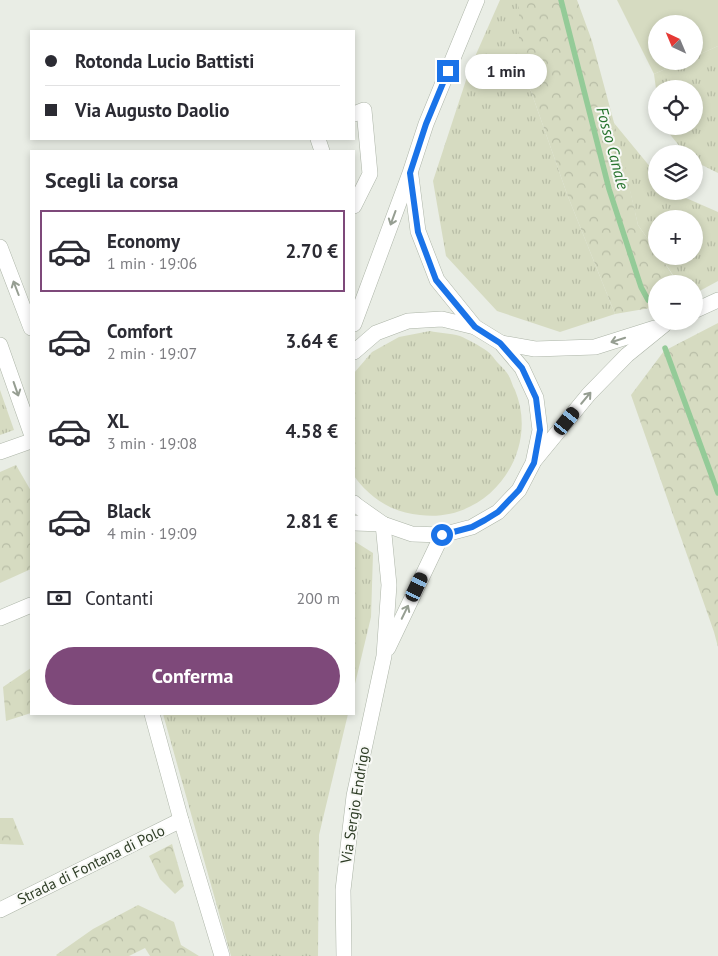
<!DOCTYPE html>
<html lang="it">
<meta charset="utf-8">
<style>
:root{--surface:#fff;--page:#f2f2f3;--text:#2b2b33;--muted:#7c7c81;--line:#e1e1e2;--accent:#7e497a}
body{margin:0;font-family:"PT Sans",sans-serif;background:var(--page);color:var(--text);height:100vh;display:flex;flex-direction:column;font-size:19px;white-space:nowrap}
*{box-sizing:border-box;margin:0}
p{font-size:16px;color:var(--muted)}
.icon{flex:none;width:28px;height:28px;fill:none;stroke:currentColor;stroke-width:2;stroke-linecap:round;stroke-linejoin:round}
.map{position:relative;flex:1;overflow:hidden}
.side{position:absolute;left:30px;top:150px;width:325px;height:565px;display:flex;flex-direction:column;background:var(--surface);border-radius:0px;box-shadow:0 2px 8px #0003}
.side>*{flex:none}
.top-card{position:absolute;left:30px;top:30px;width:325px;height:110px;border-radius:0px;box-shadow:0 2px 8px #0003;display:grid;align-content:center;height:110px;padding:0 15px;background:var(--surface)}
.needle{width:32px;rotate:316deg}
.buttons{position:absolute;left:648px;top:15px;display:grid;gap:10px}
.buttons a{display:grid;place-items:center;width:55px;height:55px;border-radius:50%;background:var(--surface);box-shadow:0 2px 8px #0003;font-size:25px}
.end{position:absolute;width:22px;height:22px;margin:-11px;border:6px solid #1a73e8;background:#fff;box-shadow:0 0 0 2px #fff}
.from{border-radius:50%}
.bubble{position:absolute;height:35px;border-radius:18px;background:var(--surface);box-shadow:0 2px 8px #0003;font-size:16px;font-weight:700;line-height:35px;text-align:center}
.car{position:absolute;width:15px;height:30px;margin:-15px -8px;border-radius:6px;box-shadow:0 0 4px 1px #0007;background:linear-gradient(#222 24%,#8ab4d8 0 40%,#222 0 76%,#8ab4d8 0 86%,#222 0)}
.top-card b{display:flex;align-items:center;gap:18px;height:48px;font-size:19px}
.top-card b+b{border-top:1px solid var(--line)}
.top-card i{width:12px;height:12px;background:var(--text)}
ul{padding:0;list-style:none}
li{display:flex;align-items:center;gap:15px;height:82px;margin:0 10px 8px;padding:0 5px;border:2px solid transparent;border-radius:0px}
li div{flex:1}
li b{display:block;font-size:19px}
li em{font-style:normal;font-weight:700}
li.active{border-color:var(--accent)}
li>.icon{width:45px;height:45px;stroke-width:1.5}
h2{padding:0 15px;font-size:22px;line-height:60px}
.pay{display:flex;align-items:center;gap:12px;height:55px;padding:0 15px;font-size:19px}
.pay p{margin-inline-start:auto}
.primary-button{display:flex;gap:10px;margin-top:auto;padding:10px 15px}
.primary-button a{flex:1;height:58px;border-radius:30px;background:var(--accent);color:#fff;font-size:20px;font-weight:700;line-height:58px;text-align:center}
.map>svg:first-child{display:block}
</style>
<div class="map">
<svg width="718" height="956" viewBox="0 0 718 956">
<defs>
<pattern id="grass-tufts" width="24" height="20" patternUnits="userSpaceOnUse" patternTransform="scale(1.25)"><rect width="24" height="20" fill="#d6dbc1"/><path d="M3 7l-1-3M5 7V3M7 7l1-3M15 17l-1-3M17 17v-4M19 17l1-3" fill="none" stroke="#b8bda6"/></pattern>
<pattern id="forest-crowns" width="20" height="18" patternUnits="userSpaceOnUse" patternTransform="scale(1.25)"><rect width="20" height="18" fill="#d6dbc1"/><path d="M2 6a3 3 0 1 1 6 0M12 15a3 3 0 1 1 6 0" fill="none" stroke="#b8bda6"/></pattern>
</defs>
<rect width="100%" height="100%" fill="#e9ede5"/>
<g fill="url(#grass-tufts)">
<polygon points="500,0 519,0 519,57 567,194 615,314 560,332 497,311 446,256 433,181 470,68"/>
<polygon points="718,46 718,173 694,161 694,154 686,154 663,126 694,126 694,89 656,89 654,74 684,61 694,61 694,57"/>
<polygon points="614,123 656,174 656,191 670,191 718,212 718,281 694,294 694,284 676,284 677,281 660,256 694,256 694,219 656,219 656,251 638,225"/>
<path d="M430,331C439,333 450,333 460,336C467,339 480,346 487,351C490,353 494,358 497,362C500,365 504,369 507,373C511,378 512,385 515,390C541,453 488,524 420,515C391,512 371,499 354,476V373L372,352L399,337Z"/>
<polygon points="0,390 14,430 0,435"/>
<polygon points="354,541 373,553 371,617 354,688"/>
<polygon points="163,714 348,714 319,835 318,956 231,956"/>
</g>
<g fill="url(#forest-crowns)">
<polygon points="519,0 577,0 592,41 620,145 638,225 656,251 656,256 660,256 677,282 676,284 656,284 656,307 615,314 567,194 519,57"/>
<polygon points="718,323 718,647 714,632 631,395 664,351"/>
<polygon points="16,465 31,491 31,569 0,583 0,472"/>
<polygon points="31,668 31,713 6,721 3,687"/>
<polygon points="0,818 13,818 24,845 0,844"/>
<polygon points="172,844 184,886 175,894 160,879 149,856"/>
<polygon points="138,905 174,922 181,945 199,956 150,956 145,948 129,956 57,956 56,955 93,929"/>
</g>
<polygon fill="#d6dbc1" points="617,0 718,0 718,46 694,57 694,24 656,24 656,61 684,61 654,74"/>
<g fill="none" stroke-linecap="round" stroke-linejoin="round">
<g stroke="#94cb98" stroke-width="5.5">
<polyline points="561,0 609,189 641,287 648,300"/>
<polyline points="665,348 718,493"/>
</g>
<g stroke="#adb5a8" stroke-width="16">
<g id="minor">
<polyline points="354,114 364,110 370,174 354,206"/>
<polyline points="318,139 322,151"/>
<polyline points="0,247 31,328"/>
<polyline points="0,345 31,433"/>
<polyline points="0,452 31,441"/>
<polyline points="354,523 383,524"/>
<polyline points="0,618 31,605"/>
<polyline points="152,714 181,820 222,956"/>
<polyline points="0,910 181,820"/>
</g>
</g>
<g stroke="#adb5a8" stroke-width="16">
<g id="tertiary">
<polyline points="411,176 418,231 437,280 475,327"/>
<polyline points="694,311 718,300"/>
<polyline points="354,324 410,173 426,124 477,0"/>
<polyline points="501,343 535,349 595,347 655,328"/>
<polyline points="354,352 376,333 408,321 442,319 475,327 501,343 522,368 536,398 540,430 533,463 519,490 498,512 472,527 442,535 412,534 383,524 356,505 354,503"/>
<polyline points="534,461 589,394 627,355 664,325"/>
<polyline points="388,648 442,535"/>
<polyline points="344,956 343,890 354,796 384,656 389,585 383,524"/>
</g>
</g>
<use href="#minor" stroke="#fff" stroke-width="15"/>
<use href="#tertiary" stroke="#fff" stroke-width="15"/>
</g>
<defs><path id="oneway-shaft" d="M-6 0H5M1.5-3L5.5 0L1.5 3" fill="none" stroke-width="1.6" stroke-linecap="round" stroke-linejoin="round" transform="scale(1.25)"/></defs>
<g stroke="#969e92">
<use href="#oneway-shaft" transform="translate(393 218) rotate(110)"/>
<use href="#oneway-shaft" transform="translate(16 288) rotate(-111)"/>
<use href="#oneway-shaft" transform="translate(618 340) rotate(162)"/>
<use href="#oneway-shaft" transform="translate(16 389) rotate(71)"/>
<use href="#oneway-shaft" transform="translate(586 398) rotate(-50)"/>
<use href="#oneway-shaft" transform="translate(405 612) rotate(-64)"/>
</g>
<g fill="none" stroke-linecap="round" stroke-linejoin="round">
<polyline stroke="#1a73e8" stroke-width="6" points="442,535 472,527 485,520 498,512 519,490 534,463 540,430 536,398 522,368 500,343 475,327 436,280 418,232 410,173 426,124 448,71"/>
</g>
<g text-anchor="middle" stroke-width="4" stroke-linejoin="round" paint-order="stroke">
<g font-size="15" fill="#2e3d26" stroke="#f8f9f6">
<text transform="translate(355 805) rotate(-81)" y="5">Via Sergio Endrigo</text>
<text transform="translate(91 865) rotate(-26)" y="5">Strada di Fontana di Polo</text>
</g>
<g font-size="16" font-style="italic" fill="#26732d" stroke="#f8f9f6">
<text transform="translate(613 148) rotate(75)" y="6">Fosso Canale</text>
</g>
</g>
</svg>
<div class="buttons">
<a><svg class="needle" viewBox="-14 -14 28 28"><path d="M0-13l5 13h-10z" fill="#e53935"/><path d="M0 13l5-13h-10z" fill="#7c7c81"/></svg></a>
<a><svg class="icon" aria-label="locate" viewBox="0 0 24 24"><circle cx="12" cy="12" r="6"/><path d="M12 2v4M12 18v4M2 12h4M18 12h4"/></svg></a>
<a><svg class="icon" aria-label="layers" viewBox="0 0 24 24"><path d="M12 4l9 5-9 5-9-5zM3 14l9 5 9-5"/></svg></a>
<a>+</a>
<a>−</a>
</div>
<i class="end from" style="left:442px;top:535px"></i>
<i class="end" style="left:448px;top:71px"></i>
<div class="bubble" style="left:465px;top:54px;width:82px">1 min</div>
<i class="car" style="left:567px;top:421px;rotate:39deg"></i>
<i class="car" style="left:417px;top:587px;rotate:25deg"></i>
<div class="top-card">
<b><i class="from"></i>Rotonda Lucio Battisti</b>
<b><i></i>Via Augusto Daolio</b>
</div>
<section class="side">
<h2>Scegli la corsa</h2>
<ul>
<li class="active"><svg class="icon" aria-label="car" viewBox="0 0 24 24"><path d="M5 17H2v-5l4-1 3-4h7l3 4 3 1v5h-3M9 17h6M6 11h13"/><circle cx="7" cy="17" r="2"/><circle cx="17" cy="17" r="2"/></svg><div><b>Economy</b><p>1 min · 19:06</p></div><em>2.70 €</em></li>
<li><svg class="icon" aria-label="car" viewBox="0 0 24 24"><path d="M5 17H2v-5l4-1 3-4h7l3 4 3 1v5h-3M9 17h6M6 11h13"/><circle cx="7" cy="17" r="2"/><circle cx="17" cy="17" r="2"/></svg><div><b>Comfort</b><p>2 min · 19:07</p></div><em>3.64 €</em></li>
<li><svg class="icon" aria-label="car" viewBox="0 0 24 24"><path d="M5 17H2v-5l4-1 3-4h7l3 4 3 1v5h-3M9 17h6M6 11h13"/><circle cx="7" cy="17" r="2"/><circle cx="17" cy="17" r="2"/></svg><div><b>XL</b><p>3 min · 19:08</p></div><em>4.58 €</em></li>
<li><svg class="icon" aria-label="car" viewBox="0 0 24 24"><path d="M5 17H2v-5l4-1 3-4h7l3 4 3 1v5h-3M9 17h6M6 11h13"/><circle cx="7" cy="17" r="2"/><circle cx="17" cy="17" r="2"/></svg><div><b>Black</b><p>4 min · 19:09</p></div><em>2.81 €</em></li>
</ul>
<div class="pay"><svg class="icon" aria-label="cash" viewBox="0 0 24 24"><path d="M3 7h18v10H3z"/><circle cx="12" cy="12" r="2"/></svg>Contanti<p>200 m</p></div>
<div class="primary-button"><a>Conferma</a></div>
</section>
</div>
